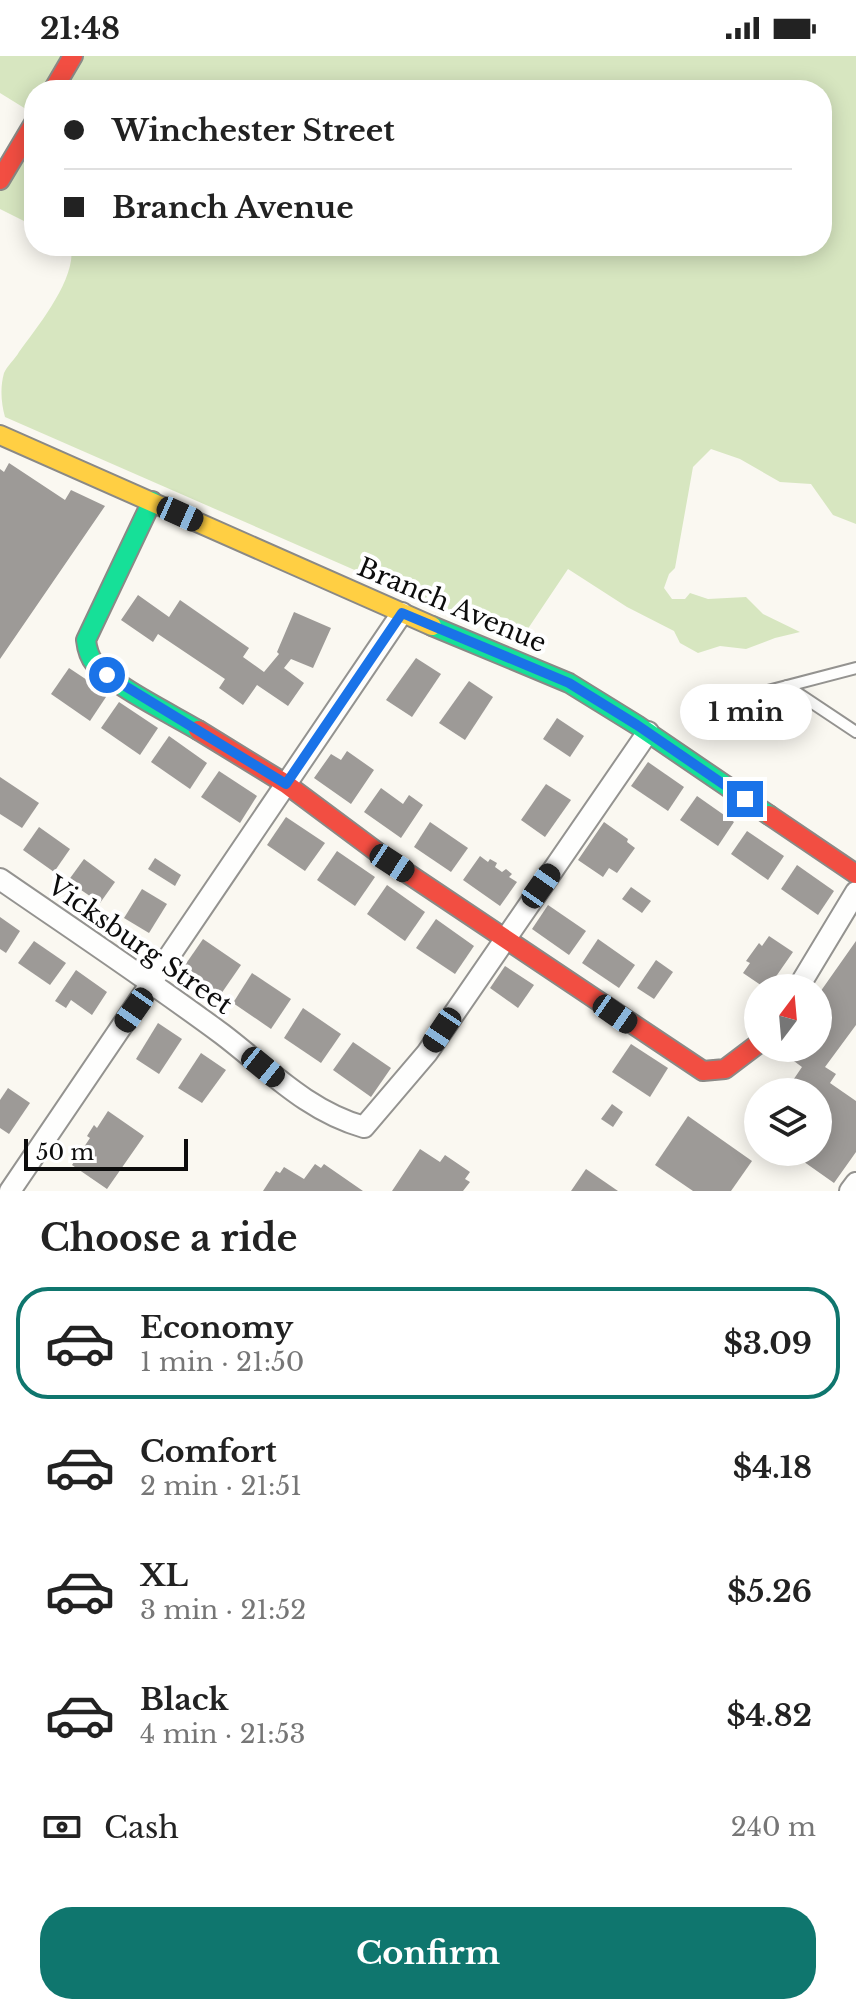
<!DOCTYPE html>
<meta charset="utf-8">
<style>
:root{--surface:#fff;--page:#f6f6f6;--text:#222;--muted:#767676;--line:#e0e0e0;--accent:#0f766e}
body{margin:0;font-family:"Libre Baskerville",serif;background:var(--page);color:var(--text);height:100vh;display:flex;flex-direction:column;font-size:30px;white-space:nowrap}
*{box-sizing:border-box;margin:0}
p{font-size:26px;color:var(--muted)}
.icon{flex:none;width:44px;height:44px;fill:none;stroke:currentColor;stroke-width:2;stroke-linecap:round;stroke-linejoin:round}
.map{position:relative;height:1135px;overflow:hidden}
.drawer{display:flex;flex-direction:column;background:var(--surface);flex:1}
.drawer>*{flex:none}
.hud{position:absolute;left:24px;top:24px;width:808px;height:176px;border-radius:32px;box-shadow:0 4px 20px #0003;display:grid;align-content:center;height:176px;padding:0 40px;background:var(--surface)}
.needle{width:52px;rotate:16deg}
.controls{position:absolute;left:744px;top:918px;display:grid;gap:16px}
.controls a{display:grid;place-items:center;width:88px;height:88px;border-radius:50%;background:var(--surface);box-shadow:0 4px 20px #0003;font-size:40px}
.scale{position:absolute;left:24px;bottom:20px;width:164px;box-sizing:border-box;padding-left:8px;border:4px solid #0d0d0d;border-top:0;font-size:22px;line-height:28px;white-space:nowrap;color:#0d0d0d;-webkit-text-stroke:6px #fff;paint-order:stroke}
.end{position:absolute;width:36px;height:36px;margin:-18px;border:10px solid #1a73e8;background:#fff;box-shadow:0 0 0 4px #fff}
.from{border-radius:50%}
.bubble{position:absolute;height:56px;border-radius:28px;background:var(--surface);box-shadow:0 4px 20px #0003;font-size:26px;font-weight:700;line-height:56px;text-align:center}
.car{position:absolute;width:24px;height:48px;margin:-24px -12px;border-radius:10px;box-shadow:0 0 6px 2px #0007;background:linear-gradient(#222 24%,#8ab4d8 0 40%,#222 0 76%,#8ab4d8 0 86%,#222 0)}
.hud b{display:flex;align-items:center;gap:28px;height:76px;font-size:30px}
.hud b+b{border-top:2px solid var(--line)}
.hud i{width:20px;height:20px;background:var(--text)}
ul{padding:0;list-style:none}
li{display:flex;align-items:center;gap:24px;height:112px;margin:0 16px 12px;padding:0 24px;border:4px solid transparent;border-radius:32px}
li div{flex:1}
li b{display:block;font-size:30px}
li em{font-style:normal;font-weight:700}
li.on{border-color:var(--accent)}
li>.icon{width:72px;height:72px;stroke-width:1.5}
h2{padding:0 40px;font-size:36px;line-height:96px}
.pay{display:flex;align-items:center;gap:20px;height:88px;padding:0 40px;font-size:30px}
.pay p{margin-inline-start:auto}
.action{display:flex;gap:16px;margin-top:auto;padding:16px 40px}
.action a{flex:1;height:92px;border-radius:32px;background:var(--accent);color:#fff;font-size:32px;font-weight:700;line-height:92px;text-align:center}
.status{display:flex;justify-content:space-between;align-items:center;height:56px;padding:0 40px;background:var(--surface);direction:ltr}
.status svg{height:22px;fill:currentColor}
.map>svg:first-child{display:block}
</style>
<div class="status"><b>21:48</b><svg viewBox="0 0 49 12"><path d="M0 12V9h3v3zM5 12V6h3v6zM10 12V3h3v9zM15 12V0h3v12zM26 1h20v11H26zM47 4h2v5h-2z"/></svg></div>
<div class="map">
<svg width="856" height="1135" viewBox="0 0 856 1135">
<rect width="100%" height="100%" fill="#faf8f1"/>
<g fill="#d7e6c0">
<path d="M0,0H856V468L833,459L811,428L780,426L740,403L711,393L693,411L675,512L669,518L664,532L672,543H685L690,537L708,543L746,541L763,558L800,576L775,582L746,593L720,590L698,597L680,587L674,575L627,551L568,513L519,586L5,361C1,347 0,331 4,317C7,310 15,303 19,296C37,271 77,223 71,190H822V34H34V58L0,37Z"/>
<polygon points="34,65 34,170 0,153 0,122"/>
</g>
<g fill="#9d9a97">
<polygon points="9,407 65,444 71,434 105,450 0,603 0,413 4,416"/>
<polygon points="138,539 169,561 180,544 249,592 243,601 264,616 279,598 277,596 294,556 331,572 313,612 291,603 284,612 304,627 288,650 257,629 243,649 219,632 225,623 158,578 153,586 121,564"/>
<polygon points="416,602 441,618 412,661 386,644"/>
<polygon points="69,612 108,638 90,665 51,638"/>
<polygon points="469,625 493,641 465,684 439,667"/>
<polygon points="119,646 158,672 140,699 101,672"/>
<polygon points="557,662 584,680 570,701 543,683"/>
<polygon points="169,680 207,707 190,733 151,706"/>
<polygon points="347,695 374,714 351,748 314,722 331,698 341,704"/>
<polygon points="648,706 684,731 668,755 631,730"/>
<polygon points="219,715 257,740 240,767 201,741"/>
<polygon points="0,721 39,747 22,772 0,758"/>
<polygon points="546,728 571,744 545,781 521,764"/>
<polygon points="381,732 403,748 409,739 423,749 401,782 364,756"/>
<polygon points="697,740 734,766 718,790 680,764"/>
<polygon points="286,761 325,787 305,815 267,789"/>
<polygon points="430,766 468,792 451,816 414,791"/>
<polygon points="604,766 628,783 627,786 635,792 617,817 609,812 603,821 578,804"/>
<polygon points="39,771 70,793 54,816 23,794"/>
<polygon points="747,775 784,800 768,824 731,798"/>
<polygon points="337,795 375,821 355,850 317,824"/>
<polygon points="480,800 488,806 490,803 497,807 495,811 502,816 506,813 512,818 509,821 517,826 500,850 463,824"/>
<polygon points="155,802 181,819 175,830 148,813"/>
<polygon points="84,803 115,826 100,847 68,825"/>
<polygon points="797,809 834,835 818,859 781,833"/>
<polygon points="387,829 425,856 405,885 367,858"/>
<polygon points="631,831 651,845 642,857 622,843"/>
<polygon points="142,833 167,848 149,877 124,862"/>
<polygon points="548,849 586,875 569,899 532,873"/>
<polygon points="0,861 20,875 6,897 0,893"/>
<polygon points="436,863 474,890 455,918 416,892"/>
<polygon points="769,880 793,896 768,932 765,932 743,917 750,907 746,905 759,887 762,890"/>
<polygon points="203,883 241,909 221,938 183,912"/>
<polygon points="598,883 635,909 619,932 582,907"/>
<polygon points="34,885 66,907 50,929 18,907"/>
<polygon points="856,885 856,969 825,1011 836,1018 830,1027 856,1045 856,1096 834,1127 790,1096 818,1096 818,1036 785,1036 802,1011 783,997 786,992 818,992 818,939"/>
<polygon points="656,904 673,916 654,943 637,932"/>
<polygon points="505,910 534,929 518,952 490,932"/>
<polygon points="76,914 107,936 92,959 71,944 66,952 55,945"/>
<polygon points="252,917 291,943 271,973 233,947"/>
<polygon points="303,952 341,978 321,1007 284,982"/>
<polygon points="158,967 182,983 159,1018 136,1003"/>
<polygon points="353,986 391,1012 371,1041 333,1014"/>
<polygon points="631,988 668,1012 650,1041 612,1016"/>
<polygon points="201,997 226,1014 202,1047 178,1032"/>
<polygon points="8,1032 30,1047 9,1078 0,1072 0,1044"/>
<polygon points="612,1048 623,1056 613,1071 601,1063"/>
<polygon points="108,1055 144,1080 107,1133 72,1109 90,1082 87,1080 94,1069 97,1072"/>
<polygon points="688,1060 752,1105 731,1135 693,1135 655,1109"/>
<polygon points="420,1093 440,1106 445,1099 470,1116 465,1123 470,1126 463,1135 392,1135"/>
<polygon points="315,1108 321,1112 324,1108 363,1135 263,1135 276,1115 280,1117 284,1111 304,1123"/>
<polygon points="586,1113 618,1135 571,1135"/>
</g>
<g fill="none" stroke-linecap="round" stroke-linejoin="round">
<g stroke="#949390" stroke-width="14">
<g id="lane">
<polyline points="787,630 856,676"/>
<polyline points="728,663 749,640 856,612"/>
</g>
</g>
<g stroke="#949390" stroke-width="24">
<g id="street">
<path d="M0,823C74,874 149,924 222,978C268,1013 307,1055 364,1071L427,997L648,676"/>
<polyline points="798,932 856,836"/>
<polyline points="10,1135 402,557"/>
<polyline points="850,1135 856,1127"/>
</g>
</g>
<g stroke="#8a8986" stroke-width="22">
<g id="fast">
<path d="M152,445L86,584C87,593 89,601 95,608C114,630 171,658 198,674"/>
<polyline points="432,570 569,627 637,669 769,759"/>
</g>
</g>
<g stroke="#8a8986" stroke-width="22">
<polyline id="slow" points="0,379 432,570"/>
</g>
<g stroke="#8a8986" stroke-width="22">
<g id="jam">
<polyline points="53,34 73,0"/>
<polyline points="0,124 34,67"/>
<polyline points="198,674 286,728 392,807 703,1015 725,1013 758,988"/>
<polyline points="769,759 856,818"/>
</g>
</g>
<use href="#lane" stroke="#fefefd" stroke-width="10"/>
<use href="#street" stroke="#fefefd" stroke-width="20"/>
<use href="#fast" stroke="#16e098" stroke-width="18"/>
<use href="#slow" stroke="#ffcf43" stroke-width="18"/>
<use href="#jam" stroke="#f24e42" stroke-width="18"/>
</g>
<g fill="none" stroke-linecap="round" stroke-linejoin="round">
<polyline stroke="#1a73e8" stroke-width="10" points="107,619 286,728 402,557 569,627 637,669 745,743"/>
</g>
<g text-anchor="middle" stroke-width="8" stroke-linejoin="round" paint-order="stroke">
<g font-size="26" fill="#0d0d0d" stroke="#fff">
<text transform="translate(452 549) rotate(23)" y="9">Branch Avenue</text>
<text transform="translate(140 889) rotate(35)" y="9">Vicksburg Street</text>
</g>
</g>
</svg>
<div class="controls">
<a><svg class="needle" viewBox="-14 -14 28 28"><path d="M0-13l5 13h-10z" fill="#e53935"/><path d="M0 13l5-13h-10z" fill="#767676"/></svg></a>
<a><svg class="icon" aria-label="layers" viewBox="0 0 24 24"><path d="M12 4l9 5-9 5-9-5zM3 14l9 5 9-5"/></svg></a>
</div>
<div class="scale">50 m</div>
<i class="end from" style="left:107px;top:619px"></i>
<i class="end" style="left:745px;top:743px"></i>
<div class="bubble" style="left:680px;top:628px;width:132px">1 min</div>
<i class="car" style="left:180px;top:458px;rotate:114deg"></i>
<i class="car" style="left:392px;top:807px;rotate:123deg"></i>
<i class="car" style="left:541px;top:830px;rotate:35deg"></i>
<i class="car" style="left:134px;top:954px;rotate:215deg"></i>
<i class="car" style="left:615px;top:958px;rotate:125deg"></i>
<i class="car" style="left:442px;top:974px;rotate:214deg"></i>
<i class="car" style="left:263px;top:1011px;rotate:129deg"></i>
<div class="hud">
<b><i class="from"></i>Winchester Street</b>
<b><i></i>Branch Avenue</b>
</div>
</div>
<section class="drawer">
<h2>Choose a ride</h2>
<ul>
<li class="on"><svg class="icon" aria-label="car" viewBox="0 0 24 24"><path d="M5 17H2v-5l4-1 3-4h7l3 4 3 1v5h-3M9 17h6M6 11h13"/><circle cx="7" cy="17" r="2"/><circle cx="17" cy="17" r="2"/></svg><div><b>Economy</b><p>1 min · 21:50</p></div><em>$3.09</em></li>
<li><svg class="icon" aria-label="car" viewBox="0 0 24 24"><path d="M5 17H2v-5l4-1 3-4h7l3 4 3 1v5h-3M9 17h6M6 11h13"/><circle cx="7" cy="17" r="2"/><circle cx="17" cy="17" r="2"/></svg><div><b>Comfort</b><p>2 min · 21:51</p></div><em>$4.18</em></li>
<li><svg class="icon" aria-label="car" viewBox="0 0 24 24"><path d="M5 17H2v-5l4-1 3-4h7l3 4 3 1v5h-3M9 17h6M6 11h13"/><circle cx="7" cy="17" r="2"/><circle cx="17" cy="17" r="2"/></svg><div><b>XL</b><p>3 min · 21:52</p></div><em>$5.26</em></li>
<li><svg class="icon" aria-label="car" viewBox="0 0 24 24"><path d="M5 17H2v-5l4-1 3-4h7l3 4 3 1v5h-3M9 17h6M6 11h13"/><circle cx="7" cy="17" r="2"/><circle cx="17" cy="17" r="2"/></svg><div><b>Black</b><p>4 min · 21:53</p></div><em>$4.82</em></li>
</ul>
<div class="pay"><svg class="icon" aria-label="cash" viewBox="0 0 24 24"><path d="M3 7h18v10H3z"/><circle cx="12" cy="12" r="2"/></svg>Cash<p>240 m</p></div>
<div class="action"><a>Confirm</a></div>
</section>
